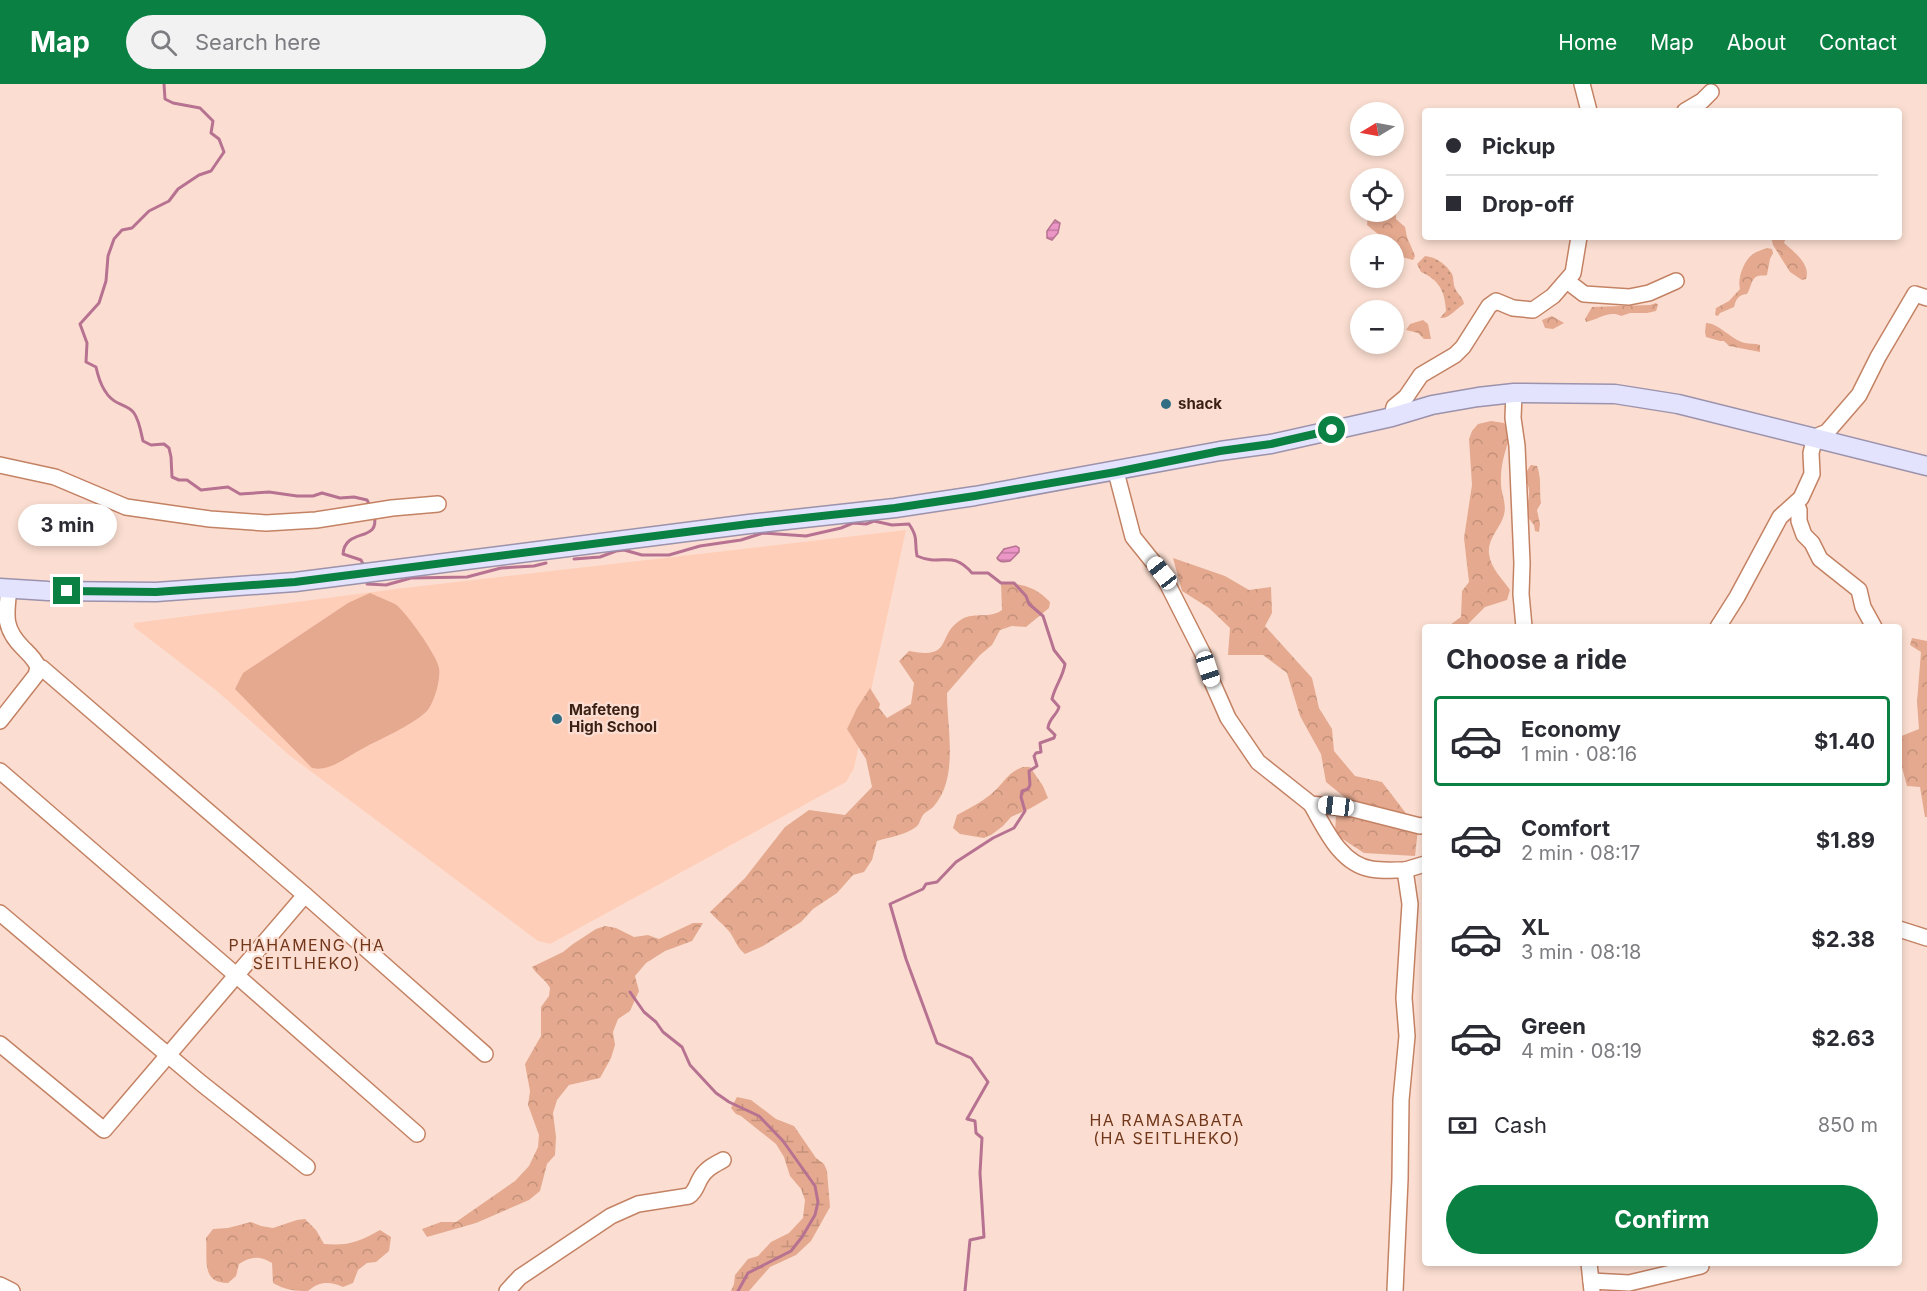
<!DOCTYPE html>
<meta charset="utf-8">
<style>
:root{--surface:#fff;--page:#f2f2f3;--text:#2b2b33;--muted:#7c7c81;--line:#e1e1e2;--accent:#0b8043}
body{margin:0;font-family:Inter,sans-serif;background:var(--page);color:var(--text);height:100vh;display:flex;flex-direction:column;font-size:22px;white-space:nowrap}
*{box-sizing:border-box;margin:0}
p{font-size:20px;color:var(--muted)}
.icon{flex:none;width:33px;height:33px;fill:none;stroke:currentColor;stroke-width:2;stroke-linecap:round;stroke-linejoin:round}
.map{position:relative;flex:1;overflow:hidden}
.panel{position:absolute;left:1422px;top:540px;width:480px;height:642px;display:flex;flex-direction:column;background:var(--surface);border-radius:6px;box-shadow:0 3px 9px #0003}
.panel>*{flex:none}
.banner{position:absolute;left:1422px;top:24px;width:480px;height:132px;border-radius:6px;box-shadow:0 3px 9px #0003;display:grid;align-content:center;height:132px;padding:0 24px;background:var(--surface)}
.needle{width:39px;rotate:260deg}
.fabs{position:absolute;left:1350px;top:18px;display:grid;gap:12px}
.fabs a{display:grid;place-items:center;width:54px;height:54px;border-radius:50%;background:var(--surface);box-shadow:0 3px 9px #0003;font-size:30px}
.end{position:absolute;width:27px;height:27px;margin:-14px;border:8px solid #0b8043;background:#fff;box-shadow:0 0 0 3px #fff}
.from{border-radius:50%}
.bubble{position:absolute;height:42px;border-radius:21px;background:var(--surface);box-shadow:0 3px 9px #0003;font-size:20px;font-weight:700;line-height:42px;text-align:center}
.car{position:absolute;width:18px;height:36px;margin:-18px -9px;border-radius:8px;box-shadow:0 0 4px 2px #0007;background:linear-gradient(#fff 24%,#345 0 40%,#fff 0 76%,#345 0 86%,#fff 0)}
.banner b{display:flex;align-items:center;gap:21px;height:57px;font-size:22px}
.banner b+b{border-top:2px solid var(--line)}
.banner i{width:15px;height:15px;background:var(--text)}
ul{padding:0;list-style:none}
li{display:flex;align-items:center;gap:18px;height:90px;margin:0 12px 9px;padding:0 12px;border:3px solid transparent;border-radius:6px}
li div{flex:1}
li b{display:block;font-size:22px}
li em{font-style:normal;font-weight:700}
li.selected{border-color:var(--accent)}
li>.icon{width:54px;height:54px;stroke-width:1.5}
h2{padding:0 24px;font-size:27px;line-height:72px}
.pay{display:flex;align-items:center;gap:15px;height:66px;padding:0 24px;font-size:22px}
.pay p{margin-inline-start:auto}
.action{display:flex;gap:12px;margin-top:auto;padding:12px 24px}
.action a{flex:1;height:69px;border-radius:36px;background:var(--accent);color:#fff;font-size:24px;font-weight:700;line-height:69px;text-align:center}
header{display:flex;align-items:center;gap:36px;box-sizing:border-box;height:84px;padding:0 30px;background:var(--accent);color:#fff}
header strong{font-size:28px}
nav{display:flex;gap:33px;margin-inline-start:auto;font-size:21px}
.search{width:420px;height:54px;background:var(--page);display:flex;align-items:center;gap:15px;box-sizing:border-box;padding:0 21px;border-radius:33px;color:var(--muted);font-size:22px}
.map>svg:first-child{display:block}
</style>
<header>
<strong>Map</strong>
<div class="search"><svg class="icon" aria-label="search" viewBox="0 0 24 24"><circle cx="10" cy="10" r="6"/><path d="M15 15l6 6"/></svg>Search here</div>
<nav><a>Home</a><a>Map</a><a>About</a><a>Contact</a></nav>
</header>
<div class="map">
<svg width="1927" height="1207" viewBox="0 0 1927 1207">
<defs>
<pattern id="grass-dots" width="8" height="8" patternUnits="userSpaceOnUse" patternTransform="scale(1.5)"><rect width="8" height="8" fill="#e4a98f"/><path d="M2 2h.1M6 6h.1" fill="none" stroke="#c4917a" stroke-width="1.8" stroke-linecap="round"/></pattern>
<pattern id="forest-crowns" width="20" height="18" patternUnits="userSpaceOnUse" patternTransform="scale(1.5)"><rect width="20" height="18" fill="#e4a98f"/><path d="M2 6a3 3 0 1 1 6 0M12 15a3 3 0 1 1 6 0" fill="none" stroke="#c4917a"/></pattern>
<pattern id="wetland-marsh" width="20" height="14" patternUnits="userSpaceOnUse" patternTransform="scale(1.5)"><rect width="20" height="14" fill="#e4a98f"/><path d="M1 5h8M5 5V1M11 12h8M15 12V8" fill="none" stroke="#c4917a"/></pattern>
<pattern id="water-rules" width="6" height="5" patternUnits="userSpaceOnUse" patternTransform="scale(1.5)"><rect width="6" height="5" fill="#ec95c7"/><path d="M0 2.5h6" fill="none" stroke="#c079a0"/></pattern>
</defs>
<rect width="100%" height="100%" fill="#fbded1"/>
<polygon fill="#ffceb9" points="906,446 854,684 846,698 550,860 538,857 289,671 217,607 134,543 134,539 396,505"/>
<path fill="url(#grass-dots)" d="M1425,172C1436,173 1446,180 1452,190C1454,194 1453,200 1455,204C1458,211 1463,213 1464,220C1455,225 1450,235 1440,234L1446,227C1445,207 1439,196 1421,188L1417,180Z"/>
<g fill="url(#forest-crowns)">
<polygon points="1394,109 1395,110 1396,135 1405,143 1407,153 1415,172 1413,176 1394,171 1394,160 1384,160 1378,150 1367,141 1368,128 1394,128"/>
<path d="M1771,153H1786L1784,159C1794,168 1811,180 1806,195L1802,196L1790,188L1773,161Z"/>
<path d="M1767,164L1772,165L1773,169L1770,175L1767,191C1764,192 1761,191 1758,192C1751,194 1751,204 1747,210C1738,211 1736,215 1734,223L1720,229L1718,232L1715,231L1716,224L1729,217L1740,205C1737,195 1744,176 1753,170C1757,167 1762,166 1767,164Z"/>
<path d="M1656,219L1658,221L1656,227L1647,229H1630L1621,232C1609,226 1598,236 1586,238L1585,235L1592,223L1650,221Z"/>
<polygon points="1552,232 1564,239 1553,245 1545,244 1542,236"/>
<polygon points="1423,236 1428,240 1431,255 1424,255 1418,249 1406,246 1410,240"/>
<path d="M1706,239C1719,239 1731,256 1745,259C1750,260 1755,259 1760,261V268L1729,262L1724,257H1720L1706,253L1705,248Z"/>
<path d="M1491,337L1504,339L1511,348C1506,366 1500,380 1501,399C1501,410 1507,419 1504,431C1500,445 1487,455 1489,470C1491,485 1502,494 1510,506L1507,516L1485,523L1465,543H1447L1461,533L1462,507L1469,498L1464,454L1472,401L1469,355L1472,347L1478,340Z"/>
<path d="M1531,381L1537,382C1542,395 1539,406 1541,419L1537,426L1540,440L1539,448L1535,447L1534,441L1526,431C1526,423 1529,417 1529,410C1530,397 1520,395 1531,381Z"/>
<polygon points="1173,474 1225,492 1249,506 1271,503 1272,529 1265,542 1312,594 1319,624 1332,645 1334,667 1355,692 1382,698 1418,745 1415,772 1364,769 1335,750 1336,730 1348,716 1326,698 1321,670 1300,632 1287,589 1263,571 1228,571 1230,544 1209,524 1182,507"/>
<path d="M1001,499C1021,499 1036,503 1050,518L1049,524L1026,543L1012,542L1000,546L992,561L980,571L947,609C947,644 959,693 934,722C931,726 926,727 923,731C920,735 920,740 916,743C905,751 890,753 877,757L872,776L864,788L853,791L837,809L813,825L801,838L763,862L745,870C736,863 735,854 728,846C723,840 716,835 710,828L745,794L785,743L809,726L845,731L872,703L866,675L847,645L857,624L870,604L880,620L879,624L887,634L911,620L914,599L899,577L909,567C955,576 935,551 962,535C974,528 990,535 1002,526Z"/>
<polygon points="1912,554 1927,557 1927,733 1925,733 1920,703 1907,702 1899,672 1899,653 1919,645 1917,618 1921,568 1910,561"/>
<path d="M1023,683H1030L1043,702L1048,714L1031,724L1011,733L1003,742L991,751L984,754L960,750L953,744L957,731C968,725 980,719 990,711C1003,701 1007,688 1023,683Z"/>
<path d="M693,839H703L692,857L665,867L646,879L635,892L639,907L630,927L618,935L613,948L615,961L611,974L600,994L569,1001L557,1016L553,1029L556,1053L555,1071L547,1080L540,1107L529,1116L476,1139L427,1153L422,1145L441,1138H456L515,1097L529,1082L538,1063L539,1051L528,1021L530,1007L525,980L541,952V923L549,912L550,904C545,895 537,891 532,883L563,868L573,860L596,845L605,842L616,844L634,853L648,851L659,855Z"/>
<path d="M305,1135L316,1146L324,1160C348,1162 359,1158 380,1146L391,1153L389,1167L376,1178L367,1179L358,1186L353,1199L343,1203C330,1197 319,1197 308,1207C295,1207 285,1206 273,1199L272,1179C260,1172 252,1172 239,1180L236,1192L228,1199C200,1199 208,1174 206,1154L213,1145L228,1144L251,1138L261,1142L273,1144L297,1136Z"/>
</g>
<polygon fill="url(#wetland-marsh)" points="737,1013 751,1016 776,1035 794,1042 816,1074 824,1080 827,1087 830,1123 811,1157 796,1171 770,1183 749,1207 731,1207 734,1200 735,1191 748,1175 758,1172 771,1158 789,1149 803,1134 805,1116 801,1105 790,1092 784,1073 776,1060 741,1032 736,1030 731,1024"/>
<path fill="#e4a98f" d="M370,509C378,513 387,516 395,520C405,526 438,573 439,584C441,595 434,620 426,628C408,644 383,653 362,665C346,673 330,688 312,684L235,605L243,589L348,519Z"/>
<g fill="url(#water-rules)" stroke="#b77291" stroke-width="1.5">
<polygon points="1055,136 1060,139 1058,149 1052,156 1047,154 1047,147"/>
<path d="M1016,462L1019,464V468L1010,477C1005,478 1000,479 997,474L1004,465Z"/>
</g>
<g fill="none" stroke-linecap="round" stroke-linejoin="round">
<g stroke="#b77291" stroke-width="3">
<path d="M164,0L165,15L173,19L200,24L213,37L211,49L219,55L224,68L211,87L199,91L178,105L169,117L149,127L132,144L122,146L114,155L108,172L106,197L99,219L80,240L87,259L86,278L96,283C99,297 105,313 118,319C124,322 130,323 134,329C139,336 141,348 143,357L151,361L164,360L169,364L171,373L172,393L179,396H187L201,406L228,403L240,410L269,408L297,412H313L322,409L340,414L354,413L367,416L370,422"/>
<path d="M574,475L600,473L616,467L624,466L642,471H669L700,462L741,456L763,449L806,452L841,444L853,439L866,440L874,437L892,441L909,440C919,455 914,457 917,472C942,483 951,465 972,489H988L1001,499H1014L1026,512L1029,520L1043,532L1054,566L1065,580C1063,593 1055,602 1052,615L1059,623C1057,631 1049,634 1048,644L1055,651L1054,654L1040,659L1041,668L1036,669L1034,672L1037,682L1029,687L1030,701L1028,705L1022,707L1021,713L1025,727L1014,744L993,754L956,778L937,798L926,800L923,805L890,820L906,875L937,959L971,974L988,998L967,1035L975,1037L976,1049L982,1054L980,1089L984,1153L970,1156L965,1207"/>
<path d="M363,480L361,476L343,470C345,443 381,459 374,431"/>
<polyline points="367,500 386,501 411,494 467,493 501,484 534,482 546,479"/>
<polyline points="630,908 644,928 656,938 663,948 682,963 690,981 716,1009 729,1018 759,1032 783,1057 815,1102 818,1118 815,1131 802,1153 791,1167 748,1189 738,1207"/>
</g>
<g stroke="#c48264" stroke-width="18">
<g id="minor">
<polyline points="1582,0 1589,27"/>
<polyline points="1685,27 1702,17 1711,8"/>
<polyline points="1567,197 1584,210 1629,213 1649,209 1676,197"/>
<polyline points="1514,309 1513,334 1517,362 1522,479 1521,510 1524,543"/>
<polyline points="1392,333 1394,323 1406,313 1421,291 1455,271 1463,263 1489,222 1496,217 1513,224 1533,226 1553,212 1573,189 1579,153"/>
<polyline points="0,381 55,393 126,423 210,435 266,439 316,436 392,424 438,420"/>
<polyline points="1116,388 1133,453 1162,489 1203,570 1213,600 1228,634 1258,678 1311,720 1353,725 1420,742 1425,741"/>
<polyline points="1796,420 1799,426 1799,437 1804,451 1812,459 1820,475 1859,506 1863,523 1874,543"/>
<polyline points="1718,543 1737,513 1780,433 1801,414 1812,390 1811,369 1815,353 1827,348 1859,311 1878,273 1915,210 1927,214"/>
<polyline points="38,583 42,584 305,811 485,970"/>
<path d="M0,637L36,591L38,583C35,575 29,570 23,564C3,544 6,531 9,505"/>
<polyline points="0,687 236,891 417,1050"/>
<path d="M1311,720C1325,744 1340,780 1371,785C1382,787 1394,786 1405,786L1410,820L1404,914L1407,952L1401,1016L1400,1095L1395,1207"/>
<polyline points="1405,786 1425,780"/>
<polyline points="0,829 201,999 307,1083"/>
<polyline points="1899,845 1927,854"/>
<polyline points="0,960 104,1046 305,811"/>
<polyline points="1589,1179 1592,1207"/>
<polyline points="1591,1197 1629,1199 1701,1182"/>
<polyline points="0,1201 12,1207"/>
<path d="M507,1207L520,1193L611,1132L638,1120L689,1112C696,1107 696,1102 700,1095C705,1085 714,1081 723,1076"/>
</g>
</g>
<g stroke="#9c92ab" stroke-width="21">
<polyline id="major" points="0,504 48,507 156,508 295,498 749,440 895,424 975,412 1220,367 1271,360 1392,333 1432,321 1478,313 1514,309 1615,310 1678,320 1927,382"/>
</g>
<use href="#minor" stroke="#fff" stroke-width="15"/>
<use href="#major" stroke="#e3e3fe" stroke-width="18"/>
</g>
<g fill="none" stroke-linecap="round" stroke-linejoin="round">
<polyline stroke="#0b8043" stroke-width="8" points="67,507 156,508 295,498 749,440 895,424 975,412 1116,388 1220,367 1271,360 1332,346"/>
</g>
<g fill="#316e84" stroke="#fbded1" stroke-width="2">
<circle cx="1166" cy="320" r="6"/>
<circle cx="557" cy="635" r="6"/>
</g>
<g text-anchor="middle" stroke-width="4.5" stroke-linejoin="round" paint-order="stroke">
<g font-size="15" font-weight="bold" fill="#3a1f13" stroke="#fbded1" text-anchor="start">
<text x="1178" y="325">shack</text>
<text x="569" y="631">Mafeteng<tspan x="569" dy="17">High School</tspan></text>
</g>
<g font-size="16" letter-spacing="1.5" fill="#72371a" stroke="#fbded1">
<text x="307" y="867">PHAHAMENG (HA<tspan x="307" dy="18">SEITLHEKO)</tspan></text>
<text x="1167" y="1042">HA RAMASABATA<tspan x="1167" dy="18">(HA SEITLHEKO)</tspan></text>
</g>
</g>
</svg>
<div class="fabs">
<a><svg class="needle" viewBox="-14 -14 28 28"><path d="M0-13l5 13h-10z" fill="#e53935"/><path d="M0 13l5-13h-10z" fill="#7c7c81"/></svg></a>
<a><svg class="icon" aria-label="locate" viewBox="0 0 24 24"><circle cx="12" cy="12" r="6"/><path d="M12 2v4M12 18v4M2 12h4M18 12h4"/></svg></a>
<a>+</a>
<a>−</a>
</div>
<i class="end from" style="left:1332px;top:346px"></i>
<i class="end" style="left:67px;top:507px"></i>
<div class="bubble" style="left:18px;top:420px;width:99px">3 min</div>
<i class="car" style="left:1162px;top:489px;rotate:322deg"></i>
<i class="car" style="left:1208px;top:585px;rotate:162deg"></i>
<i class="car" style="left:1336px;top:722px;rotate:277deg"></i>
<div class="banner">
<b><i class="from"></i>Pickup</b>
<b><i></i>Drop-off</b>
</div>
<section class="panel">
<h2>Choose a ride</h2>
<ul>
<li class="selected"><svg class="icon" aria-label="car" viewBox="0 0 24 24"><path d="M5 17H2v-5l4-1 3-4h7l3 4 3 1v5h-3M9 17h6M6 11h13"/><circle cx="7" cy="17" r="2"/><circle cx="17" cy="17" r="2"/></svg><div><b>Economy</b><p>1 min · 08:16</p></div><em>$1.40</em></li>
<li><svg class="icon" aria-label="car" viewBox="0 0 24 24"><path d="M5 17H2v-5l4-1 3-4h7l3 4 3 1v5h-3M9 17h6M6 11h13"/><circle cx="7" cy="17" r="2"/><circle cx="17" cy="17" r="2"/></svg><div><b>Comfort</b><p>2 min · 08:17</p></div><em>$1.89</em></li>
<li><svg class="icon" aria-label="car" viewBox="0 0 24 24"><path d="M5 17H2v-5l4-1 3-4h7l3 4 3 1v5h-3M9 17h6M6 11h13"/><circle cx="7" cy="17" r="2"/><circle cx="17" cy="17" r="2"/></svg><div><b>XL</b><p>3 min · 08:18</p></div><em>$2.38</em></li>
<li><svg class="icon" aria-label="car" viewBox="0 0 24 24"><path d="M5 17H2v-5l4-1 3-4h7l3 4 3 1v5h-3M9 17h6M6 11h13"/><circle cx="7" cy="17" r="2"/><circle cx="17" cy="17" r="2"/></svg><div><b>Green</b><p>4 min · 08:19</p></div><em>$2.63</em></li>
</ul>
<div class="pay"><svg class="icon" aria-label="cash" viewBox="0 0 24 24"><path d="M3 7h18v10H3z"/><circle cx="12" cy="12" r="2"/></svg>Cash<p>850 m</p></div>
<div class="action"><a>Confirm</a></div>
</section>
</div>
